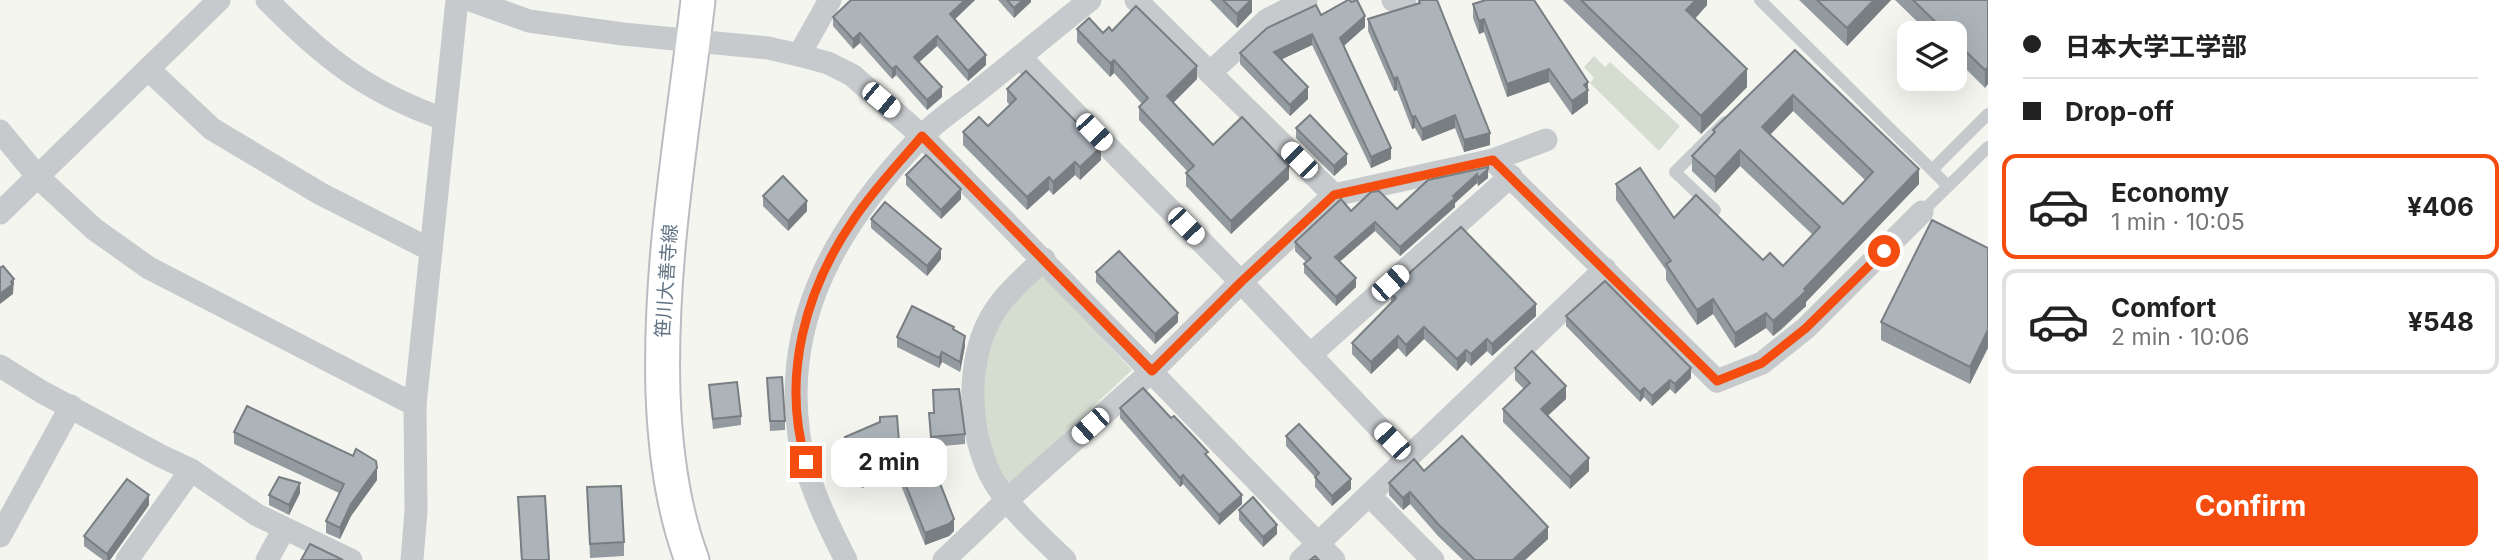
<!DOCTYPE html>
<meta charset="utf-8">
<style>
:root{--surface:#fff;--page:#f2f2f2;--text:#222;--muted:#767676;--line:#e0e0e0;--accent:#f54d10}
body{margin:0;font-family:Inter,"Noto Sans JP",sans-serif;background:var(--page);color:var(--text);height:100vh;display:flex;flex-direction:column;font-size:26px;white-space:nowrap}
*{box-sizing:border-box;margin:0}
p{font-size:23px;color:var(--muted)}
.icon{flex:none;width:38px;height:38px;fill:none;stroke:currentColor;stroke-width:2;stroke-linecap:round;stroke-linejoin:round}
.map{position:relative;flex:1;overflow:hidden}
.side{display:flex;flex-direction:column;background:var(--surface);width:525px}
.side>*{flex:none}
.guide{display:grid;align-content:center;height:154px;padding:0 35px;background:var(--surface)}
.tools{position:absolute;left:1897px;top:21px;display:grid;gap:14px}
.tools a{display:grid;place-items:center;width:70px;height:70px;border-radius:14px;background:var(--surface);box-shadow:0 7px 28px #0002;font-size:35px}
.end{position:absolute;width:32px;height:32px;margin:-16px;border:9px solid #f54d10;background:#fff;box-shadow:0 0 0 4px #fff}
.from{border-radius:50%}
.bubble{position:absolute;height:49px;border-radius:14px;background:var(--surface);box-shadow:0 7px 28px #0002;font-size:23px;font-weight:700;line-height:49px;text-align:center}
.car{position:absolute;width:21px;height:42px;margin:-21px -10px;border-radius:9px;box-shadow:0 0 5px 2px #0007;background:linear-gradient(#fff 24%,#345 0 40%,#fff 0 76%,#345 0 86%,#fff 0)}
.guide b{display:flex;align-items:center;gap:24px;height:66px;font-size:26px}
.guide b+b{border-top:2px solid var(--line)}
.guide i{width:18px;height:18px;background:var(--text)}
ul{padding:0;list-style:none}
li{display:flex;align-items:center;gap:21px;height:105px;margin:0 14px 10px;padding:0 21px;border:4px solid var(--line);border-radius:14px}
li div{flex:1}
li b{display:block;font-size:26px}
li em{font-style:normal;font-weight:700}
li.active{border-color:var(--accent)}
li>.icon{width:63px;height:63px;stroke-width:1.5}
.cta{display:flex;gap:14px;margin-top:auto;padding:14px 35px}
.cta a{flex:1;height:80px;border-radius:14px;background:var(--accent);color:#fff;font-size:28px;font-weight:700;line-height:80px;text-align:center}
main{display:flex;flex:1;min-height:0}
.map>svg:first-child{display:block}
</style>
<main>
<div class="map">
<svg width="1988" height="560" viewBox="0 0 1988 560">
<rect width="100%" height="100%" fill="#f5f5f0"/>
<g fill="#d5ddd1">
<polygon points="1594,56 1605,67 1610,62 1680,126 1659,151 1590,83 1594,78 1584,67"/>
<polygon points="1043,274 1132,370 1009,486 991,454 980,402 989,336 1012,298"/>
</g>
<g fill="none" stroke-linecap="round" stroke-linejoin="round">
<g stroke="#b8bdc2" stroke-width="37">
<path id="secondary" d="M692,560C672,507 665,449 663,393C659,260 683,131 698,0"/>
</g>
<g stroke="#c7cacd" stroke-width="12">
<polyline points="1760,0 1948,186"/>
<polyline points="1932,170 1988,114"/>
<polyline points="1715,210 1675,172 1725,122"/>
<polyline points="1922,212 1988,147"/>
</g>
<g stroke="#c7cacd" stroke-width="23">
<path d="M267,0C323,57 368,93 444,119"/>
<polyline points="470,0 529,21 623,34 768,48 799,55 828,63 852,75 922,136 1334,560"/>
<polyline points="1136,0 1334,195 1493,160 1717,381 1762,363 1806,328 1922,212"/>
<polyline points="1393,0 1405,0"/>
<polyline points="799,55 830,0"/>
<polyline points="1020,57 1241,282 1408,458"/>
<polyline points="148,69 212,129 321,194 431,250"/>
<polyline points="1211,72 1267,20 1306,0"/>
<polyline points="0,131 38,177 94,229 149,268 415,405 457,0"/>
<polyline points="1493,160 1546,140"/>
<polyline points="0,213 219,0"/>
<path d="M1044,259C1030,272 1014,286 1002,301C967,344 966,416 986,465C999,500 1039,535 1065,560"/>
<polyline points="1310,355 1511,176"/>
<polyline points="0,366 42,392 161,456 191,470 257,515 351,560"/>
<polyline points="1369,495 1433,560"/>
<polyline points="0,536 71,406"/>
<polyline points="127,560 191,470"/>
<polyline points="267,560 284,529"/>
<polyline points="412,560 416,511 415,405"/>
<path d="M846,560C827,523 805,478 799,436C782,316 840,222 920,138C936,121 956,108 974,94C1013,63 1051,31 1090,0"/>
<polyline points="944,560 1007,500 1152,371 1241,282 1334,195"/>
<polyline points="1301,560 1605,269"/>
</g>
<use href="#secondary" stroke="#fff" stroke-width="33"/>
</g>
<g fill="#949ba0" fill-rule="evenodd">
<polygon points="851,0 975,0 955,19 986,65 968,81 937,46 919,62 942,97 927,110 896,75 892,79 860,43 853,49 833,26 833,17"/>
<polygon points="998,0 1031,0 1031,2 1014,18"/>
<polygon points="1210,0 1252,0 1252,12 1237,28"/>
<polygon points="1418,0 1490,145 1464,152 1455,128 1422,141 1415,128 1412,129 1397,90 1394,91 1368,31 1368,19 1418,3"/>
<polygon points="1563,0 1707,0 1707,5 1695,19 1747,87 1701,134"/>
<polygon points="1799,0 1891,0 1847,46"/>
<polygon points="1895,0 1988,0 1985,88 1955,58 1955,33 1929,33"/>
<polygon points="1473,4 1588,82 1588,103 1572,115 1549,82 1507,97 1484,32 1479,34 1473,18"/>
<polygon points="1321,15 1365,27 1344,46 1391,159 1371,168 1312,45 1282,59 1308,99 1290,116 1240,64 1240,53"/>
<polygon points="1077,29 1103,33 1112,31 1197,79 1173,103 1213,145 1289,179 1231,234 1186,186 1186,173 1188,172 1139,120 1139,107 1142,104 1114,73 1110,77 1077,42"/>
<path d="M1795,50L1919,184L1806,302V306L1781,330L1773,336L1766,328L1735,348L1713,314L1697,325L1666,280V270L1616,200V184L1674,218L1763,260L1783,266L1813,235L1740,166L1715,193L1692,171V156L1713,134V130ZM1793,111L1865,180L1843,204L1770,135Z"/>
<polygon points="1007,89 1101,160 1080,180 1075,175 1053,195 1049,190 1027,210 963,145 963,132 988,126 1010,105 1007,102"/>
<polygon points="1296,128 1347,164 1334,176 1296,138"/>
<polygon points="1488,167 1488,178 1478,186 1477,183 1455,203 1455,207 1400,256 1375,231 1340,261 1356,287 1336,306 1304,273 1304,264 1306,262 1295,251 1295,242 1351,211 1397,209"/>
<polygon points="906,175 961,199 941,219 906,185"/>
<polygon points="763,196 807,211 788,231 763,206"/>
<polygon points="871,219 941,259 927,276 871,228"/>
<polygon points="1988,248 1970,384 1881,340 1881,322"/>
<polygon points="1096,272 1178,322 1155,344 1096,282"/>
<polygon points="1396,285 1536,316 1492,356 1487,351 1471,366 1466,361 1457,371 1424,339 1406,357 1398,348 1371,374 1352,354 1352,343 1391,303 1391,294 1396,289"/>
<polygon points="1566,316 1691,378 1675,394 1670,389 1652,406 1644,397 1640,402 1566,326"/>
<polygon points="954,330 965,346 960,372 942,362 939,368 897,347 897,337"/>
<polygon points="1515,368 1566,399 1547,416 1589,471 1570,489 1503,422 1503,409 1524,389 1515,380"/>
<polygon points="767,378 785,421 785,430 770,431"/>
<polygon points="709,385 741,416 741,425 713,429 709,395"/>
<polygon points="933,390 965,434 965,444 931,447 929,413 934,413"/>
<polygon points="1120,408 1171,418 1242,504 1219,525 1183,484 1180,487 1120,418"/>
<polygon points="234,432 377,480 351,516 340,539 326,533 326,521 339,493 234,444"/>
<polygon points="1286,436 1351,489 1332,506 1315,487 1315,477 1286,446"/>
<polygon points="845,437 900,455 954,531 949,536 925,545 896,473 862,488 845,450"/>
<polygon points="1424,471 1548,539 1525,560 1463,560 1438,536 1410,504 1403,510 1389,495 1389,483"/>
<polygon points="587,487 624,542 624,556 590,558"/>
<polygon points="300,493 289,515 269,505 269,495"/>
<polygon points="518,497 549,560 521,560"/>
<polygon points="149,505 110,560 103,560 84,546 84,536"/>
<polygon points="1239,510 1277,534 1263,547 1239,520"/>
</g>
<g fill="#787e82">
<polygon points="965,0 975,0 950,24 950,14"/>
<polygon points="1023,0 1031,0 1031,2 1014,18 1014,8"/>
<polygon points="1251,0 1252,0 1252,12 1237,28 1237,14"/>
<polygon points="1696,0 1707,0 1707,5 1686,28 1686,10"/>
<polygon points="1874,0 1891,0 1847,46 1847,28"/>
<polygon points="1365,16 1365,27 1340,49 1340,38"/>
<polygon points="1484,19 1484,32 1479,34 1479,21"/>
<polygon points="860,33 860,43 853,49 853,39"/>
<polygon points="1312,34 1312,45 1274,63 1274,52"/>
<polygon points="937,36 937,46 914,67 914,57"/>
<polygon points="986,55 986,65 968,81 968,71"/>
<polygon points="1114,60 1114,73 1110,77 1110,63"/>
<polygon points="896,66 896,75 892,79 892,69"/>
<polygon points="1197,66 1197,79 1167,109 1167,96"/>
<polygon points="1988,67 1988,84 1985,88 1985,70"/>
<polygon points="1549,69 1549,82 1507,97 1507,84"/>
<polygon points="1747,69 1747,87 1701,134 1701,116"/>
<polygon points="1397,77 1397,90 1394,91 1394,79"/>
<polygon points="1588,82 1588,103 1572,115 1572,101 1584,85"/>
<polygon points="942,87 942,97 927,110 927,100"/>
<polygon points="1308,87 1308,99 1290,116 1290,105"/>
<polygon points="1793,95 1793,111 1762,143 1762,127"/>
<polygon points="1455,115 1455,128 1422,141 1422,129"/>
<polygon points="1415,116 1415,128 1412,129 1412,117"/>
<polygon points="1490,133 1490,145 1464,152 1464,140"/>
<polygon points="1101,147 1101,160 1080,180 1080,167"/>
<polygon points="1391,148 1391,159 1371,168 1371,157"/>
<polygon points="1740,150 1740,166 1715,193 1715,177"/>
<polygon points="1347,154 1347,164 1334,176 1334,166"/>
<polygon points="1075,162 1075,175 1053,195 1053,182"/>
<polygon points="1289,166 1289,179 1231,234 1231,221"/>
<polygon points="1488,169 1488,178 1478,186 1478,178"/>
<polygon points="1919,169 1919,184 1806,302 1806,306 1773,336 1773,321"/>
<polygon points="1477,174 1477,183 1455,203 1455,207 1400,256 1400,247"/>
<polygon points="1049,177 1049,190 1027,210 1027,197"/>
<polygon points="961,189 961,199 941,219 941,210"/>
<polygon points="807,201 807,211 788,231 788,221"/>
<polygon points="1375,222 1375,231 1335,266 1335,257"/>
<polygon points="941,249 941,259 927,276 927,266"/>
<polygon points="1356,278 1356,287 1336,306 1336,297"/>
<polygon points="14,279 13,294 0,304 0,294"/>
<polygon points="1713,299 1713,314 1697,325 1697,310"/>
<polygon points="1536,304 1536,316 1492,356 1492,344"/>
<polygon points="1178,313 1178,322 1155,344 1155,334"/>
<polygon points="1766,313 1766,328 1735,348 1735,333"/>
<polygon points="1424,327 1424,339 1406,357 1406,345"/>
<polygon points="1988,330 1988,348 1970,384 1970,367"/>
<polygon points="965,336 965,346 960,372 960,362"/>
<polygon points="1398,336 1398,348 1371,374 1371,362"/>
<polygon points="1487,339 1487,351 1471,366 1471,354"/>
<polygon points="1466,350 1466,361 1457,371 1457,359"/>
<polygon points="942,352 942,362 939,368 939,358"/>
<polygon points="1691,368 1691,378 1675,394 1675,384"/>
<polygon points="1670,380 1670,389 1652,406 1652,396"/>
<polygon points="1566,386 1566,399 1541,422 1541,409"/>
<polygon points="1644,388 1644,397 1640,402 1640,392"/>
<polygon points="1589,458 1589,471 1570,489 1570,477"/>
<polygon points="896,461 896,473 862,488 862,476"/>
<polygon points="377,468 377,480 351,516 340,539 340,528 351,504"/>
<polygon points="1183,475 1183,484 1180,487 1180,478"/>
<polygon points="1351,479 1351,489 1332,506 1332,496"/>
<polygon points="300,483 300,493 289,515 289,505"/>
<polygon points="1410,492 1410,504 1403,510 1403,498"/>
<polygon points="149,495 149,505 110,560 107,560 107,554"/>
<polygon points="1242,495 1242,504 1219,525 1219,515"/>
<polygon points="954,519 954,531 949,536 925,545 925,533"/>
<polygon points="1277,525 1277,534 1263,547 1263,537"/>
<polygon points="1548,527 1548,539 1525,560 1513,560"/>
</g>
<g fill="#acb4ba" stroke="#787e82" stroke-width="2" fill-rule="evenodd">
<polygon points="851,0 965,0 950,14 986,55 968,71 937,36 914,57 942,87 927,100 896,66 892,69 860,33 853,39 833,17"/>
<polygon points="1007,0 1023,0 1014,8"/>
<polygon points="1223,0 1251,0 1237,14"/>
<polygon points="1348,0 1350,0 1351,2 1357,0 1365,16 1340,38 1391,148 1371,157 1312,34 1274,52 1308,87 1290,105 1240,53 1267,28 1316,5 1321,15"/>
<polygon points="1419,0 1437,0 1490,133 1464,140 1455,115 1422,129 1415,116 1412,117 1397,77 1394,79 1368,19 1420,3"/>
<polygon points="1486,0 1534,0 1588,82 1584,85 1588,90 1572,101 1549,69 1507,84 1484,19 1479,21 1473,4"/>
<polygon points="1581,0 1696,0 1686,10 1747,69 1701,116"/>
<polygon points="1817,0 1874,0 1847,28"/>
<polygon points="1913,0 1988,0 1988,67 1985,70 1955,41 1955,33 1947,33"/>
<polygon points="1136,6 1197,66 1167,96 1213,145 1242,117 1289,166 1231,221 1186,173 1194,166 1139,107 1148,98 1114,60 1110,63 1077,29 1089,18 1103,33 1109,27 1112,31"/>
<path d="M1795,50L1919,169L1804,289L1806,291L1781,314L1773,321L1766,313L1735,333L1713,299L1697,310L1666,264L1671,261L1616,184L1640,168L1674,218L1696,195L1763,260L1770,253L1783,266L1820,227L1740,150L1715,177L1692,156L1715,132L1713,130ZM1793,95L1873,172L1843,204L1762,127Z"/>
<polygon points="1026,71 1101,147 1080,167 1075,162 1053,182 1049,177 1027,197 963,132 979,117 988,126 1016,99 1007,89"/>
<polygon points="1310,115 1347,154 1334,166 1296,128"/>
<polygon points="926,155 961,189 941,210 906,175"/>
<polygon points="1488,167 1488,169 1478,178 1477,174 1453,196 1455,198 1400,247 1375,222 1335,257 1356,278 1336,297 1304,264 1311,258 1295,242 1341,199 1351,211 1371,192 1379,191 1397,209 1428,180"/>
<polygon points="783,176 807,201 788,221 763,196"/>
<polygon points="885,202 941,249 927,266 871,219"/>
<polygon points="1932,220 1988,248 1988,330 1970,367 1881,322"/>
<polygon points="1461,227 1536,304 1492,344 1487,339 1471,354 1466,350 1457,359 1424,327 1406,345 1398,336 1371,362 1352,343 1396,298 1391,294 1398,287 1396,285"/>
<polygon points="1119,251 1178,313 1155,334 1096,272"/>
<polygon points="3,266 14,279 11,282 13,284 0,294 0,268"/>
<polygon points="1605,281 1691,368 1675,384 1670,380 1652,396 1644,388 1640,392 1566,316"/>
<polygon points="912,306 954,327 953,329 965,336 960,362 942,352 939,358 897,337"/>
<polygon points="1532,351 1566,386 1541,409 1589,458 1570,477 1503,409 1530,383 1515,368"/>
<polygon points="782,377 785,421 770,421 767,378"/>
<polygon points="737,382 741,416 713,419 709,385"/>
<polygon points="1143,388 1171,418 1174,416 1193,436 1208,452 1205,454 1242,495 1219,515 1183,475 1180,478 1120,408"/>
<polygon points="959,389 965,434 931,437 929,413 934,413 933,390"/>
<polygon points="247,406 353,456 356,449 376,461 377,468 351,504 340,528 326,521 344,484 234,432"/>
<polygon points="897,416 900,455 925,445 954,519 949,524 925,533 896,461 862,476 845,437 880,422 880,417"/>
<polygon points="1299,424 1351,479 1332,496 1315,477 1319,473 1286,436"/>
<polygon points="1462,436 1548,527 1513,560 1475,560 1438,524 1410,492 1403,498 1389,483 1414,459 1424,471"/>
<polygon points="279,477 300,483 289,505 269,495"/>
<polygon points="127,479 149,495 107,554 84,536"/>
<polygon points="621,486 624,542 590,544 587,487"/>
<polygon points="545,496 549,560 522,560 518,497"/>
<polygon points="1253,497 1277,525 1263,537 1239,510"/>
<polygon points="310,544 343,560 301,560"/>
<polygon points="1315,556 1319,560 1310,560"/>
</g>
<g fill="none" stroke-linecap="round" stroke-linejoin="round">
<path stroke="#f54d10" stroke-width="9" d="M806,462C781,377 805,290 854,219C874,189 899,163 922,136L1152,371L1241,282L1334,195L1493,160L1717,381L1762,363L1806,328L1884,251"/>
</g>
<g text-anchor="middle" stroke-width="7" stroke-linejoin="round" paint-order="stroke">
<g font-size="19" fill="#617485" stroke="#fff">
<text transform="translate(666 281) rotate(-86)" y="7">笹川大善寺線</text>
</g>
</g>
</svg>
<div class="tools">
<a><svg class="icon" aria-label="layers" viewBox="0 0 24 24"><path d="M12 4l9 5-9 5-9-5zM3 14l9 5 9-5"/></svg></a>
</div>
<i class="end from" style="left:1884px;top:251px"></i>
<i class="end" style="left:806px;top:462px"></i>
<div class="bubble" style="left:831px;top:438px;width:116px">2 min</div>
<i class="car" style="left:881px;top:100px;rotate:130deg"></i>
<i class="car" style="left:1094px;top:132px;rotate:136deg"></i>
<i class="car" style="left:1299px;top:160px;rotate:315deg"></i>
<i class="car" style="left:1186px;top:226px;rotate:136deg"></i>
<i class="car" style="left:1390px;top:283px;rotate:48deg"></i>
<i class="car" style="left:1090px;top:426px;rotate:228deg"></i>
<i class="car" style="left:1392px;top:441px;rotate:316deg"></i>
</div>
<section class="side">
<div class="guide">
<b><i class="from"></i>日本大学工学部</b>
<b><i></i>Drop-off</b>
</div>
<ul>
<li class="active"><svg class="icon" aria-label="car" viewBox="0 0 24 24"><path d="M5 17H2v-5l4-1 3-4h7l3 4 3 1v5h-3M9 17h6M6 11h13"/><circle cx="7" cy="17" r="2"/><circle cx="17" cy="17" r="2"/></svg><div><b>Economy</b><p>1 min · 10:05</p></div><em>¥406</em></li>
<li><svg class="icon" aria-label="car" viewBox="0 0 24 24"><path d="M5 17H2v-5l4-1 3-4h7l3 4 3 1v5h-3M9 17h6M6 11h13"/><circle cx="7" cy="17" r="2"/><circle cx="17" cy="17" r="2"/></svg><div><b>Comfort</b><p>2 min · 10:06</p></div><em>¥548</em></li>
</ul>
<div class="cta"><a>Confirm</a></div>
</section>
</main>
